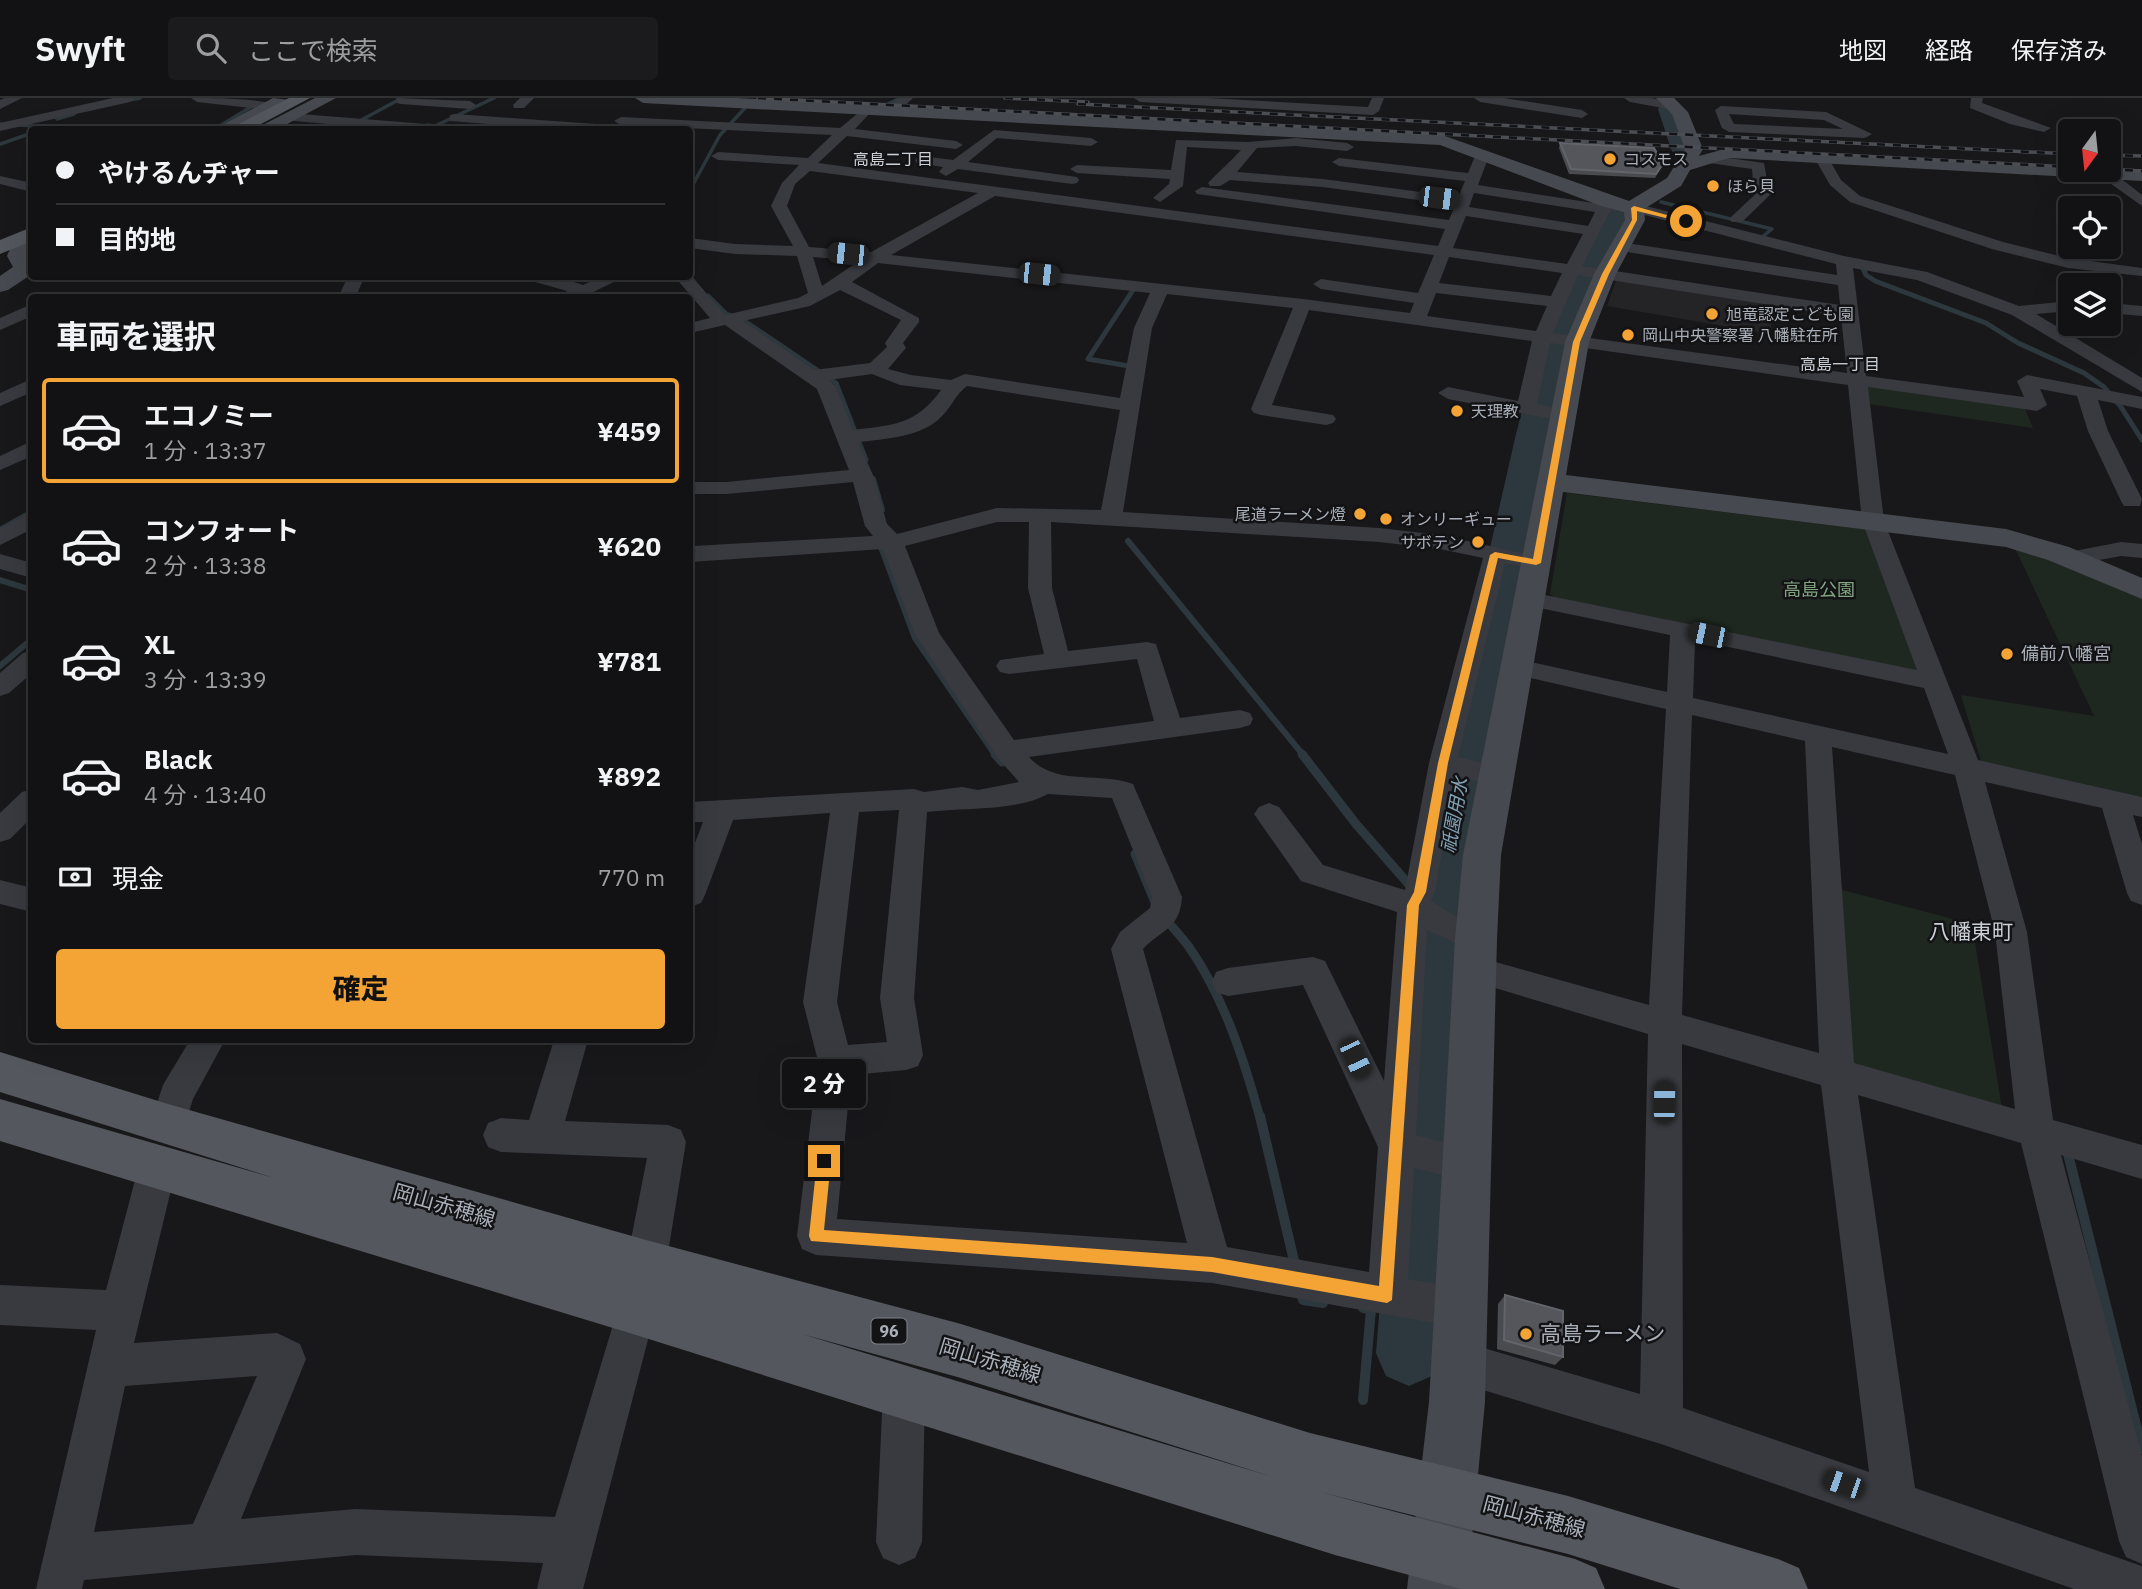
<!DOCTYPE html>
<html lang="ja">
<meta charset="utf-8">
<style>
:root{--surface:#121214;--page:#1b1b1d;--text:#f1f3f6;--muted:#9c9ea0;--line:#313234;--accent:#f4a335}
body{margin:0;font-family:"IBM Plex Sans","Noto Sans JP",sans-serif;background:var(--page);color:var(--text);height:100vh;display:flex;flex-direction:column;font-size:26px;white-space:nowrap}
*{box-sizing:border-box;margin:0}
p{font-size:23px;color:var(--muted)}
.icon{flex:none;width:38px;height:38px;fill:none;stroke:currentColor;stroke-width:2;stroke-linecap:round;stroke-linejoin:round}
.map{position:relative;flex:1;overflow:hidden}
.side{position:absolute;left:28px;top:196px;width:665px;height:749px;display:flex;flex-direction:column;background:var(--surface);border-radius:7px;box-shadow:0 7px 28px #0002,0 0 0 2px var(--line)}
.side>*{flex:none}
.banner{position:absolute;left:28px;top:28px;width:665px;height:154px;border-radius:7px;box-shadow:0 7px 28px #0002,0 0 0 2px var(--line);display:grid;align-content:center;height:154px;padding:0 28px;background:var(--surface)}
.needle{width:46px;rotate:195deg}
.fabs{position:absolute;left:2058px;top:21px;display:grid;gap:14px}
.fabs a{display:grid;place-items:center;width:63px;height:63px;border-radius:7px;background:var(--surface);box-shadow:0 7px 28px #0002,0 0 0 2px var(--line);font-size:35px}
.end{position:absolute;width:32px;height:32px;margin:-16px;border:9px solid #f4a335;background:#111;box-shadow:0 0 0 4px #111}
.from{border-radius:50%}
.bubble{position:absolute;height:49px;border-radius:7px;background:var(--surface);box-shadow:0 7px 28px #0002,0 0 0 2px var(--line);font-size:23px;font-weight:800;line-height:49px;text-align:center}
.car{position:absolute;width:21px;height:42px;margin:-21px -10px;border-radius:9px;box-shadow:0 0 5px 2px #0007;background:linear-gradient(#222 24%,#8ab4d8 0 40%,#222 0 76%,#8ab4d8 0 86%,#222 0)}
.banner b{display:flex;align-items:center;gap:24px;height:66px;font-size:26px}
.banner b+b{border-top:2px solid var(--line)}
.banner i{width:18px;height:18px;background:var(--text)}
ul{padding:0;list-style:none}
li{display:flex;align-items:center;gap:21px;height:105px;margin:0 14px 10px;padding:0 14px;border:4px solid transparent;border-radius:7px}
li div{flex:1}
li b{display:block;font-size:26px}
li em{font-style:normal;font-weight:800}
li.current{border-color:var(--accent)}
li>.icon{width:63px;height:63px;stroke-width:1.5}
h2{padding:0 28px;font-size:32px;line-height:84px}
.pay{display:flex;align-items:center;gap:18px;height:77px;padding:0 28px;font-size:26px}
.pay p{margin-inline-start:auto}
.action{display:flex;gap:14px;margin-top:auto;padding:14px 28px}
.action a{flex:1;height:80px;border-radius:7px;background:var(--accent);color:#111;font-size:28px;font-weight:800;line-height:80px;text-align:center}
header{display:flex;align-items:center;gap:42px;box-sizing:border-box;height:98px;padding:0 35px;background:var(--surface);border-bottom:2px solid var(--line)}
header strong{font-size:33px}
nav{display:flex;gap:38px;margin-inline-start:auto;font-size:24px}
.search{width:490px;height:63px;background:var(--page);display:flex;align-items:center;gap:18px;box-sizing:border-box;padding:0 24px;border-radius:7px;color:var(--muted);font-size:26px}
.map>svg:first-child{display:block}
</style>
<header>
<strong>Swyft</strong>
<div class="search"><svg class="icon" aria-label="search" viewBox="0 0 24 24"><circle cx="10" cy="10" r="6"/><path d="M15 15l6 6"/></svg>ここで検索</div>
<nav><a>地図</a><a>経路</a><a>保存済み</a></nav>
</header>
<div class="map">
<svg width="2142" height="1491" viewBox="0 0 2142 1491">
<rect width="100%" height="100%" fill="#18181a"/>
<polygon fill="#242427" points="1625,182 1771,205 1771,236 1607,208 1616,183"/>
<g fill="#1f2820">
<polygon points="1864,288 2025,311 2033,330 1869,306"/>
<polygon points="1567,395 1869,432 1925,574 1560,504 1550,496"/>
<polygon points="2013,446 2142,500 2142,699 1981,663 1961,597 2094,618"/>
<polygon points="1835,790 1972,826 2002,1011 1845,965"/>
</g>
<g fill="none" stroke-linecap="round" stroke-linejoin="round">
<g stroke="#2d383e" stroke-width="3.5">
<polyline points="124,3 140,0"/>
<polyline points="881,9 901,0"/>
<polyline points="57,21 74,16"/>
<polyline points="0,26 36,28"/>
<polyline points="427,27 435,28 494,0"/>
<polyline points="213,32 256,6 253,5"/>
<polyline points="343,32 402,0"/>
<polyline points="0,46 32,35"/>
<polyline points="690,92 720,37 745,10"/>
<polyline points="1661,104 1772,131 1762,139"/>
</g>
<g stroke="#2d383e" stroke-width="5">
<polyline points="1863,170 1866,177 1875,183 1986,225 2018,245 2084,275 2104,289 2121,309 2142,342"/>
<polyline points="708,198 726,216 743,222 836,285 866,362"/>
<polyline points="1129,268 1088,261 1135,189"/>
</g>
<g stroke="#2d383e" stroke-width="6">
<polyline points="873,381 882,412"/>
<polyline points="0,432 32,414"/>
<polyline points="1128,443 1304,658"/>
<polyline points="881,449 915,540 996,658"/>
<polyline points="0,482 32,492"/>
<polyline points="0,568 32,541"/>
</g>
<g stroke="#2d383e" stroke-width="9">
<polyline points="995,656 1002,664"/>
<polyline points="1302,656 1356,726 1412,790"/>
<polyline points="1135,756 1157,809"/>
<path d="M1164,819C1172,829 1181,838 1189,849C1224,899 1244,962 1260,1020"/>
</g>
<g stroke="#2d383e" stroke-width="10">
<polyline points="1260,1018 1295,1167"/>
<polyline points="2072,1057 2068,1056 2142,1351"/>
<polyline points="1301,1196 1303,1202 1323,1205"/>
<polyline points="1363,1210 1371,1211 1363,1302"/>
</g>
<g fill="#2d383e" fill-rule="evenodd">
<polygon points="1668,5 1675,7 1678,11 1693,51 1690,56 1674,56 1671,51 1658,11 1661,7"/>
<polygon points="1616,110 1625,112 1628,117 1600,170 1570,237 1548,336 1485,665 1462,812 1442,1255 1432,1278 1409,1288 1386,1278 1376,1255 1412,812 1441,665 1516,336 1542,237 1574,170 1604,117 1607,112"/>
</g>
<g fill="#383a3f" fill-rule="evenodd">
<polygon points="5,0 22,0 0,11 0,2"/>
<polygon points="113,0 136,0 130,4 0,33 0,25"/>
<path d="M191,0C211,0 262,0 277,8L271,12L197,4Z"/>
<polygon points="396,0 470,3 476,7 470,11 401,6 397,5"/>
<polygon points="520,0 534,0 524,10 514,10 513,7"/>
<polygon points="899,0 913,0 896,16 886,16 886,10"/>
<polygon points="1134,0 1208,0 1368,9 1372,0 1384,0 1379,13 1373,17 1140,4"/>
<polygon points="1474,0 1504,0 1582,12 1588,16 1582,20 1480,4"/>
<polygon points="1624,0 1651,0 1679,5 1680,8 1674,12 1630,4"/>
<polygon points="1971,0 1983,0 1982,5 2051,30 2044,34 2010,26 1970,10"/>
<path d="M868,7L874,11L855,31L956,43L963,47L956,51L847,38L818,65L1438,148L1445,131L1197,96L1195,93L1202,89L1449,122L1455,107L1323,89L1230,82L1220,88H1210L1208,85C1218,74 1230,64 1241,52L1187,49L1183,88L1160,104L1153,100L1169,86L1170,81L1077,75L1070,71L1077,67L1171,72L1176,42L1248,44L1296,40L1347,45L1354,49L1347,53L1296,48L1257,50L1237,74L1323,81L1458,99L1465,83L1339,68L1332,64L1339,60L1468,75L1475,58L1482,54L1489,58L1478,87L1600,106L1603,101H1613L1615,104L1582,168L1840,207L1838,187L1614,152L1612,149L1620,144L1837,177L1836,166L1629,113L1626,110L1634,105L1844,158L1927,174L2019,208L2070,203V213L2036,216L2142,280V294L2012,217L1917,182L1853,170L1866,278L2024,299L2017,283L2027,277L2142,299V311L2098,302L2108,333L2142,401L2140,408H2124L2121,403L2088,333L2077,298L2040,291L2047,307L2037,313L1868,289L1884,423L1978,662L2142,699V719L2133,717L2142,746V807L2131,803L2127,795L2102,710L1985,684L2027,834L2053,1022L2142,1047V1081L2061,1057L2142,1358V1466L2126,1459L2119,1443L2021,1045L1858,997L1915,1390L2142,1468V1491H2074L1661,1346L1460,1285L1445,1279L1439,1264L1445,1249L1460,1243L1640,1296L1648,936L1462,880L1458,871L1462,862L1474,858L1649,907L1666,611L1517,577L1508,575L1504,569L1508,563L1517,561L1667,594L1670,537L1530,508L1521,506L1518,501L1521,496L1530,494L1917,572L1862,423L1848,287L1550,245L1537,306L1569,313L1572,317L1569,321L1562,323L1448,301L1438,295L1448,289L1518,303L1532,243L1309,212L1272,307L1333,317L1336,321L1333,325L1326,327L1261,317L1254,315L1251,311L1293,210L1167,196L1152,230L1123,414L1379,430L1440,437L1544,460L1548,465L1544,470L1536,472L1505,465L1458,659L1507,671L1511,678L1507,685L1497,688L1455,678L1435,794L1431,803L1460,821L1487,832L1492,841L1487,850L1476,854L1427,832L1416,1037L1481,1054L1487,1066L1481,1078L1468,1083L1414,1070L1408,1181L1461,1190L1475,1196L1481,1210L1475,1224L1461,1230L1212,1185L816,1157L802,1151L797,1138L818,963L803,904L830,715L733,722L705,797L701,805L690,809V758L703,724H690V704L914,691L924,694L962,689L978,692L1019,684L997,659L915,536L883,451L690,464V449L694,448L873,438L865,428L853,384L727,396H690V384H727L849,372L817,291L725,227L690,235V225L710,220L674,178H690V176L725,217L798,200L808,195L797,158L735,156L690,150V140L735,146L793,148L771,108L782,85L799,67L718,62L711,58L718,54L808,60L832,37L621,27L614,23L621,19L840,30ZM810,73L978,95L871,154L809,149L787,108L795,86ZM1474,95L1595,114L1588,128L1469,109ZM995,98L1434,157L1418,195L1321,181L1313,186L1321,191L1414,205L1410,215L1303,201L891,157ZM1466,118L1583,136L1567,166L1453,150ZM813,159L859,163L822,188ZM1449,159L1562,175L1551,198L1439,185ZM878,165L1150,195L1134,230L1120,300L965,276L951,282L911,277L888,271L906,250L903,245L919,224V220L852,184ZM1578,177L1841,218L1847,275L1553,235ZM840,192L901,222L885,245L887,249L870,265L814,272L743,223L810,208ZM1436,195L1547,208L1536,233L1427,218ZM872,276L900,287L941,292C916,327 893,327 853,332L835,288L829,282ZM967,288L1120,312L1101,412L997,410L897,436L887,426L873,377L858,344C885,341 923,339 942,318C952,308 956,296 967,288ZM997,424H1029L1028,490L1044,556L1000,562L996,568L1000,574L1009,576L1137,561L1154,623L1014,642L939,535L905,448ZM1051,424L1379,444L1440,451L1483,460L1429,665L1405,792L1323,767L1279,709L1269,705L1259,709L1254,716L1301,783L1397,814L1384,983L1325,863L1313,859L1228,870L1216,874L1212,884L1216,894L1228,898L1303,887L1378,1049L1369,1174L1227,1149L1143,851C1162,831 1180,831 1182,799L1133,686C1098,673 1056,689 1029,659L1240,630L1250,627L1253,621L1250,615L1240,612L1180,620L1156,546L1147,544L1068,553L1052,490ZM1695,542L1924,590L1948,656L1693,600ZM1692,617L1805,643L1819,955L1682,917ZM1832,649L1955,677L1995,834L2015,1011L1854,965ZM1048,696L1112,700L1152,799L1150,810L1120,834L1111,851L1187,1145L837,1121L851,977L906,972L918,968L923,957L914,900L927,714C963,709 1015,714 1048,696ZM899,712L880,900L887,944L848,947L837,904L859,714ZM1682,946L1821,987L1869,1374L1683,1310Z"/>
<path d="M1721,8L1826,14L1872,36L1865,40L1729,34L1722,30L1715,12ZM1729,16L1824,22L1843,31L1734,26Z"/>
<polygon points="288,15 451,28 457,32 395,32 283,22 281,19"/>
<polygon points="455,16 610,27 617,31 561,32 450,23 450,17"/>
<polygon points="994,32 1091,40 1098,44 1091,48 997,40 968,64 1077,79 1079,82 1077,85 1072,86 958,71 946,78 939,74 943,69 917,65 915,62 922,58 953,62"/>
<polygon points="1821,55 1826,56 1841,82 1860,98 2003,144 2068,160 2142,170 2142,178 2068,170 1992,151 1850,104 1830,87 1814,59"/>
<polygon points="1707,57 1764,65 1767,82 1775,92 1742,124 1732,124 1729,121 1732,118 1760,92 1753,83 1752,71 1702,64 1702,58"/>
<polygon points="2101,72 2110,72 2142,97 2142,108 2100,78 2098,75"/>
<polygon points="0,78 32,85 32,94 0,86"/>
<polygon points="348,178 365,178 355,200 338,200"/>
<polygon points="555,178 583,187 602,178 626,178 581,200 557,200 567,193 532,183 530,179"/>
<polygon points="2109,205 2142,208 2142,218 2109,215"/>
<polygon points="32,206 32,218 0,232 0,220"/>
<polygon points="29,282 32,283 32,294 0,308 0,295"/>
<polygon points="32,343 32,358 0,372 0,358"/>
<polygon points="32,414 32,431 0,447 0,430"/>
<polygon points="2121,444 2142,446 2142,460 2121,458 2072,467 2064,465 2060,460 2064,455"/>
<polygon points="0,456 32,465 32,480 0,471"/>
<polygon points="32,553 32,575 9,595 0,598 0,575 23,555"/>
<polygon points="32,691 32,719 10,741 0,744 0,715 22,694"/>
<polygon points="0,782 32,790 32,814 0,806"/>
<polygon points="190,942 225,942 193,1001 181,1039 168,1043 155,1039 150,1027 163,987"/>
<polygon points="554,942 588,942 565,1023 668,1027 681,1032 686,1044 666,1167 660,1181 646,1186 632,1181 626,1167 647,1060 501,1054 488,1049 483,1037 488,1025 501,1020 529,1022"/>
<path d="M158,1050L171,1055L177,1067L134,1245L277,1235L300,1246L306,1261L241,1421L356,1411L555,1419L622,1197L636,1191L650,1197L656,1211L583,1491H537L543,1465L356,1457L84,1482L82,1491H36L96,1232L0,1227V1187L106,1192L139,1067L145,1055ZM257,1278L193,1426L94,1434L125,1288Z"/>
<polygon points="904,1273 919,1279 925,1294 922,1444 915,1460 899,1467 883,1460 876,1444 883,1294 889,1279"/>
</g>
<g fill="#46494f" fill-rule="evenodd">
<polygon points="273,0 290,2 235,32 213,32"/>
<polygon points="315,0 336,0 276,32 253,32"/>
<polygon points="635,0 737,0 1442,37 1629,103 1667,80 1685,51 1672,16 1656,0 1674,0 1688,14 1703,51 1699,58 1728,50 2070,68 2070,72 2142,71 2142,83 1729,60 1690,72 1681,88 1644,111 1645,122 1616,176 1589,244 1566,377 2006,431 2069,449 2142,480 2142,501 2048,462 2006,449 1563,394 1501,757 1497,841 1485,1304 1467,1491 1407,1491 1429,1304 1455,841 1463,757 1565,244 1594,176 1625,122 1624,114 1601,108 1440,47 643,5"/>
<path d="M32,139V154L27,158L32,164V176L8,192L0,194V178L13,169L7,158C10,147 21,142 32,139Z"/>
</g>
<g fill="#54575e" fill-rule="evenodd">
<polygon points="289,0 310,0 250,32 227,32"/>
<polygon points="32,129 32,143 0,156 0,142"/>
<path d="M0,954L168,1006L646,1142L961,1226L1310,1335L1568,1398L1778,1461L1799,1470L1808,1491H1680L1568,1456L1320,1394L1575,1461L1596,1470L1605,1491H1461L1335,1457L636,1237L0,1043V1001L274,1080L0,994ZM802,1236L961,1280L1273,1379Z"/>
</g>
<g stroke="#4b4e54" stroke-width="3.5">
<g id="rail">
<polyline points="758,0 2070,69"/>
<polyline points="1005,0 1088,4"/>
<polyline points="1078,6 2070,56"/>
<polyline points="2109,57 2142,58"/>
<polyline points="2109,71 2142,73"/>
</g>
</g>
<use href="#rail" stroke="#131315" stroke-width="2.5" stroke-dasharray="8" stroke-linecap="butt"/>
</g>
<g fill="#494b4f">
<polygon points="1560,45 1663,66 1655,80 1569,76 1559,50"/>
<polygon points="1505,1197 1563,1259 1555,1267 1497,1251 1498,1206"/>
</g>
<g fill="#54565b" stroke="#61646a" stroke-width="2">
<polygon points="1560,45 1654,50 1663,66 1656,76 1571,71"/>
<polygon points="1505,1197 1563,1213 1563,1259 1504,1242"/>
</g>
<polygon fill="#f4a335" points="1634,108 1689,123 1686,125 1637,113 1637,122 1609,176 1580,244 1541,465 1536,467 1498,460 1448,665 1426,794 1419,807 1392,1202 1387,1205 1212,1174 811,1143 809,1138 817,1063 824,1057 831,1063 824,1132 1212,1159 1379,1188 1407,807 1414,794 1438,665 1490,457 1495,454 1533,461 1573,244 1602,176 1632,122 1631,110"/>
<g fill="#f4a335" stroke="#131315" stroke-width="2.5">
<circle cx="1610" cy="61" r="7"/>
<circle cx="1713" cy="88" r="7"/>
<circle cx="1712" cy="216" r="7"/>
<circle cx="1628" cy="237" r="7"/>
<circle cx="1457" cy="313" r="7"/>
<circle cx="1360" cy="416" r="7"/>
<circle cx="1386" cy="421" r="7"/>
<circle cx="1478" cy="444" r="7"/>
<circle cx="2007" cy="556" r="7"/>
<circle cx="1526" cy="1236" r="7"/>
</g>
<g text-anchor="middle" stroke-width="5" stroke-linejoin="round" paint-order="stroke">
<g font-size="16" fill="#cbcfd6" stroke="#131315">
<text x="893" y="67">高島二丁目</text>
<text x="1840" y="272">高島一丁目</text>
</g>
<g font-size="16" fill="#aab0ba" stroke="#131315" text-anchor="start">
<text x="1624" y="67">コスモス</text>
<text x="1727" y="94">ほら貝</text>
<text x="1726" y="222">旭竜認定こども園</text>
<text x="1642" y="243">岡山中央警察署 八幡駐在所</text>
<text x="1471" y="319">天理教</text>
<text x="1346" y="422" text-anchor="end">尾道ラーメン燈</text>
<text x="1400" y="427">オンリーギュー</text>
<text x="1464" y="450" text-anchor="end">サボテン</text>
</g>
<rect fill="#131315" stroke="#7d8188" stroke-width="2" x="871.5" y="1220.5" width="35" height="25" rx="5"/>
<g font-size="16" font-weight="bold" fill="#aab0ba">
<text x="889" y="1239">96</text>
</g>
<g font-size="18" fill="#82a581" stroke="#131315">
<text x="1819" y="498">高島公園</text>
</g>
<g font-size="18" fill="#aab0ba" stroke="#131315" text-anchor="start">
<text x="2021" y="562">備前八幡宮</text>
</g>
<g font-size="19" font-style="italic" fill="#81a1b5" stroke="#131315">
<text transform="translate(1454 717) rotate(-80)" y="7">祇園用水</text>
</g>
<g font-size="21" fill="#cbcfd6" stroke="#131315">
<text x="1971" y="841">八幡東町</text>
</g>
<g font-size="21" fill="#aab0ba" stroke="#131315">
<text transform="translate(444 1108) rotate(16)" y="7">岡山赤穂線</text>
<text transform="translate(990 1263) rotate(17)" y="7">岡山赤穂線</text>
<text transform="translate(1534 1419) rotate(15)" y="7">岡山赤穂線</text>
</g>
<g font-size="21" fill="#aab0ba" stroke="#131315" text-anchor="start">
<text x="1540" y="1243">高島ラーメン</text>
</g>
</g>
</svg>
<div class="fabs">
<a><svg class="needle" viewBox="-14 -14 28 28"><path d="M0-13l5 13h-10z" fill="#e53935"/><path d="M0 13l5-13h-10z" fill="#9c9ea0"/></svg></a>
<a><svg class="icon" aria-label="locate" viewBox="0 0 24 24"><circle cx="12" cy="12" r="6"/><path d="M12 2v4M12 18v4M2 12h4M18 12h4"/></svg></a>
<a><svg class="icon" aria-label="layers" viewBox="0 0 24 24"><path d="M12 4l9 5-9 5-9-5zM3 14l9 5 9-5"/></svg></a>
</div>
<i class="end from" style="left:1686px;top:123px"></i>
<i class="end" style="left:824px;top:1063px"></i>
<div class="bubble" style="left:782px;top:961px;width:84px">2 分</div>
<i class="car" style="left:1439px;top:100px;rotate:97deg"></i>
<i class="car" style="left:848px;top:156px;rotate:276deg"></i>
<i class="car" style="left:1039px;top:176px;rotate:96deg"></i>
<i class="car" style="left:1708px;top:537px;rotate:282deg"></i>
<i class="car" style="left:1355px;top:960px;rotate:155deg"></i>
<i class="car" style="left:1664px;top:1004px;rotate:1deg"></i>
<i class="car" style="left:1843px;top:1386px;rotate:289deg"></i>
<div class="banner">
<b><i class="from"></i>やけるんヂャー</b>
<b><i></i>目的地</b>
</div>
<section class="side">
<h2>車両を選択</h2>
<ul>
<li class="current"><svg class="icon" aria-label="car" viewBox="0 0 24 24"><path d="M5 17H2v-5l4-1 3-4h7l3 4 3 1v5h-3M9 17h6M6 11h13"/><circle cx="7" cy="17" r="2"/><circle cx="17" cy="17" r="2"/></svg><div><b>エコノミー</b><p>1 分 · 13:37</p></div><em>¥459</em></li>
<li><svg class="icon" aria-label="car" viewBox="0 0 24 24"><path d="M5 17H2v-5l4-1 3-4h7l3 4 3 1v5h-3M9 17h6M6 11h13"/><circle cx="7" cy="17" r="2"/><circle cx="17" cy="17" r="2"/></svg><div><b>コンフォート</b><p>2 分 · 13:38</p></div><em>¥620</em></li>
<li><svg class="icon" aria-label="car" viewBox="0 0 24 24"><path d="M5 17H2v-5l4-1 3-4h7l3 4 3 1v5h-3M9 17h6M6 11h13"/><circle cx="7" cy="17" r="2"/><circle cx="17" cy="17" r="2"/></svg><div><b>XL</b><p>3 分 · 13:39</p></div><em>¥781</em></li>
<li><svg class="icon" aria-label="car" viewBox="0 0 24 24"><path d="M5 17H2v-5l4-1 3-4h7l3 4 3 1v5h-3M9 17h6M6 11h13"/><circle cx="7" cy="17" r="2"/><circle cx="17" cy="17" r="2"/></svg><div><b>Black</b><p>4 分 · 13:40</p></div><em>¥892</em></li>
</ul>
<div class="pay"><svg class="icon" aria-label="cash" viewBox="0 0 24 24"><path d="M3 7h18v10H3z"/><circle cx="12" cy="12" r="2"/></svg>現金<p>770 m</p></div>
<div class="action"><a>確定</a></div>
</section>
</div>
